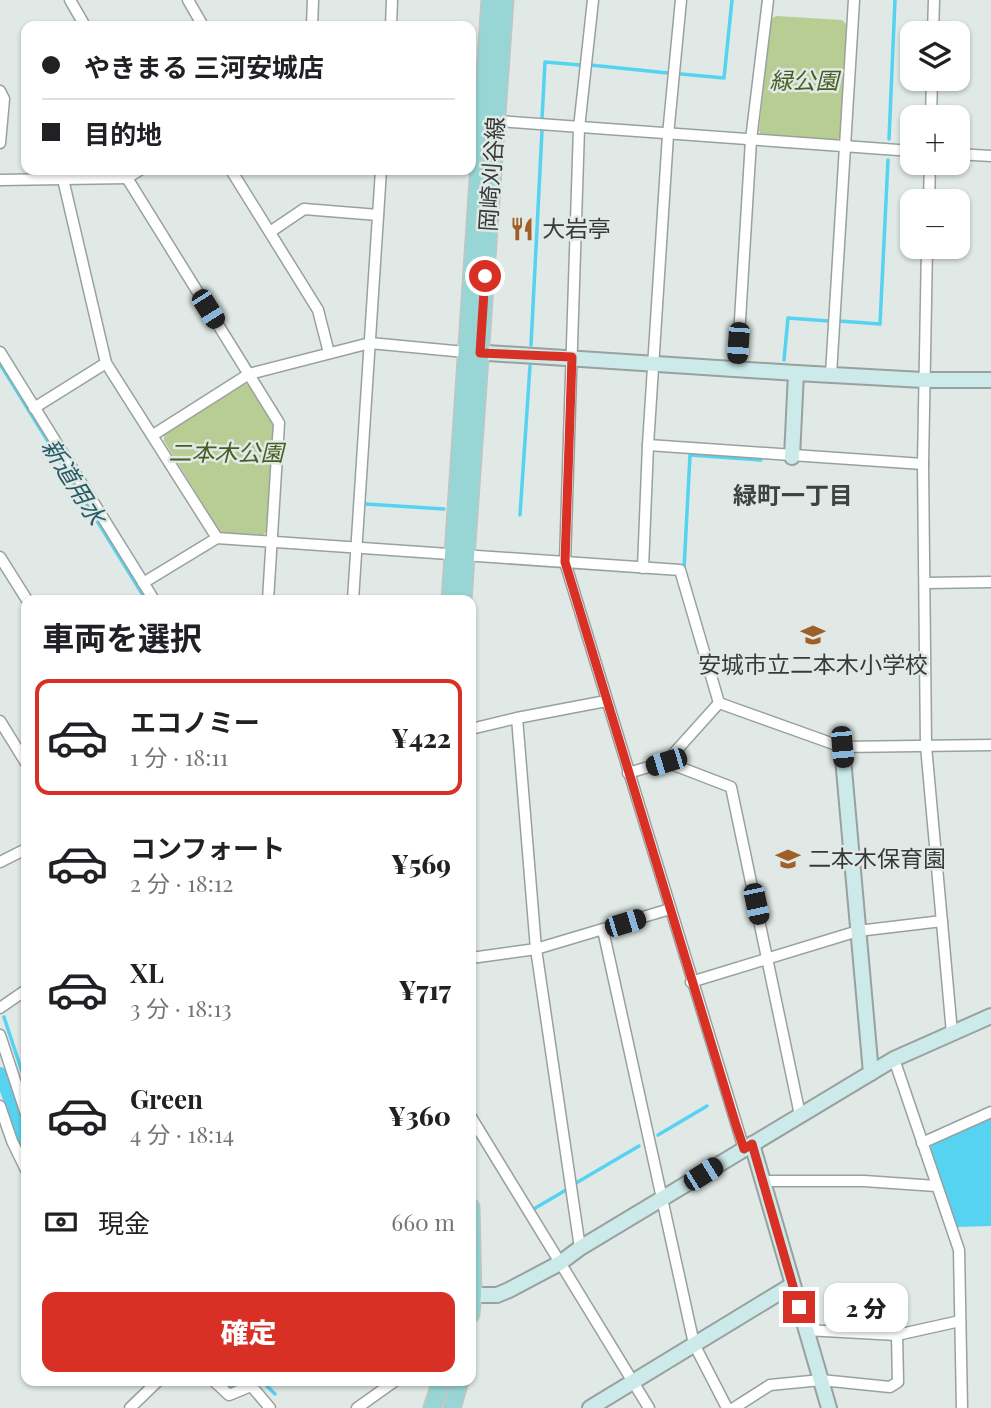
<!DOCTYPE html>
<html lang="ja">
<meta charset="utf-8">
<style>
:root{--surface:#fff;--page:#f6f6f6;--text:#202124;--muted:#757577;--line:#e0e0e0;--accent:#d93025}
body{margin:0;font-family:"Playfair Display","Noto Sans JP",serif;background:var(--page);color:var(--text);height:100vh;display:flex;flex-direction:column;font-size:26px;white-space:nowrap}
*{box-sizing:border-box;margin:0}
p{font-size:23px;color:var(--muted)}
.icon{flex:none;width:38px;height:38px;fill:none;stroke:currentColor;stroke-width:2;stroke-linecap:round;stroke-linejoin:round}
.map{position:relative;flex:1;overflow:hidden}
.panel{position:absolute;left:21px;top:595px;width:455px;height:791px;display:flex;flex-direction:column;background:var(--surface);border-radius:14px;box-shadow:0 2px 5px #0004}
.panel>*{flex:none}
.hud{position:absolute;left:21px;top:21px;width:455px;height:154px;border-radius:14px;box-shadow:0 2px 5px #0004;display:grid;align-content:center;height:154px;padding:0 21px;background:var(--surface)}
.buttons{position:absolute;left:900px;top:21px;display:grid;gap:14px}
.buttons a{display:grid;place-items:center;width:70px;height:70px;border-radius:14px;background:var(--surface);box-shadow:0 2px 5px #0004;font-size:35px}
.end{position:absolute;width:32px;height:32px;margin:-16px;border:9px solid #d93025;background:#fff;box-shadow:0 0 0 4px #fff}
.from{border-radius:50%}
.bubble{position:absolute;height:49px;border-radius:14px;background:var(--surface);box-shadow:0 2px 5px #0004;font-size:23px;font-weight:800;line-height:49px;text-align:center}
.car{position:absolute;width:21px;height:42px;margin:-21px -10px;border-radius:9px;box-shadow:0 0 5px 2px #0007;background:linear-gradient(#222 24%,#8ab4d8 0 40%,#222 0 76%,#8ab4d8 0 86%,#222 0)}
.hud b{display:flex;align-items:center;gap:24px;height:66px;font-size:26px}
.hud b+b{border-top:2px solid var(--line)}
.hud i{width:18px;height:18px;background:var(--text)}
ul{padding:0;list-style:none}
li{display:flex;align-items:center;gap:21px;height:116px;margin:0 14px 10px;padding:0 7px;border:4px solid transparent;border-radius:14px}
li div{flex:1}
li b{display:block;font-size:26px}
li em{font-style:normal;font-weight:800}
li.active{border-color:var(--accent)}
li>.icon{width:63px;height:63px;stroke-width:1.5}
h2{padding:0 21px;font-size:32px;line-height:84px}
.pay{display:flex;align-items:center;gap:18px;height:77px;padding:0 21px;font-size:26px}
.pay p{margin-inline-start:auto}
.primary-button{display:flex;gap:14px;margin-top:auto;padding:14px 21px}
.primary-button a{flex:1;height:80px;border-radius:14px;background:var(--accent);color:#fff;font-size:28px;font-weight:800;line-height:80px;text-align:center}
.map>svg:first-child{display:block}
</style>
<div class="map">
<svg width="991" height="1408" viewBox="0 0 991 1408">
<rect width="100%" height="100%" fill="#e0e9e5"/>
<g fill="#b8cd94">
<polygon points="776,16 842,20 847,25 840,137 835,141 761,135 759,130 771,19"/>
<polygon points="245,384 250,385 274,423 267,531 263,535 224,534 219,530 164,441 164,435"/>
</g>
<polygon fill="#55d3f0" points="991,1117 991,1226 957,1227 930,1149 932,1145"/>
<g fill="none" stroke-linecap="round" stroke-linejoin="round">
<g stroke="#55d3f0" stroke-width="3.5">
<polyline points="590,65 668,73"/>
<polyline points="681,74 724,78 732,0"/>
<polyline points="542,119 545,62 580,65"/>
<polyline points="889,139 895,0"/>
<polyline points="839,321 880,324 888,160"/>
<polyline points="531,345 542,131"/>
<polyline points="784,360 788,318 829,321"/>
<polyline points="0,364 146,600"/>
<polyline points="366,504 444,509"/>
<polyline points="520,515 530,366"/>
<polyline points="684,569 690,455 761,460"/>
<polyline points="4,1017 26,1084"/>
<polyline points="658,1135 707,1106"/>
<polyline points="576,1183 639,1146"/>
<polyline points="532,1210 566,1190"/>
<polyline points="262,1381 275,1394"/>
</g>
<g stroke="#55d3f0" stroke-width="12">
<polyline points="0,1073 26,1148"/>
<polyline points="228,1381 233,1386"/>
</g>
<g stroke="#99a19e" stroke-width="13">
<g id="street">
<polyline points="70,0 85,26"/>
<polyline points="188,0 203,26"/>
<polyline points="593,0 579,128 565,562 744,1149"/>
<polyline points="312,26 313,0"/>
<polyline points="391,26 392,0"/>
<polyline points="933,33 934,0"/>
<polyline points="0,91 4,99 0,143"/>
<polyline points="931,117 932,79"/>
<polyline points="471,119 912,151"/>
<polyline points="957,154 991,156"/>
<polyline points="231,170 318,310 329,353"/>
<polyline points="127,178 279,423 268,600"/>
<polyline points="63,179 106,363 217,538"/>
<polyline points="0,180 127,178 140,170"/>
<polyline points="929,201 930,163"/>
<polyline points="270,232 304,209 378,215"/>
<polyline points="927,247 923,464 926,746 952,1033"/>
<polyline points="0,352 154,600"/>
<polyline points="737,369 751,140 768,0"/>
<polyline points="831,374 854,0"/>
<polyline points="34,408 106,363"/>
<polyline points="153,435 249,374 370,343 465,352"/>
<polyline points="648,445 923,464"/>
<polyline points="0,557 27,600"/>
<polyline points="643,568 648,445 668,135 681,0"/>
<polyline points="143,583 217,538 680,570 719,703"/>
<polyline points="926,583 991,582"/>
<polyline points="353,600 381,170"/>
<polyline points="719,703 842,747 991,745"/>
<polyline points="517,718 536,949 580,1248"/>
<polyline points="0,721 26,763"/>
<polyline points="471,729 517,718 606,701"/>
<polyline points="666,762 731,787 800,1115"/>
<polyline points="628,773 666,762 719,703"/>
<polyline points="0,862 26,849"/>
<polyline points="603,930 694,1344 727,1408"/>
<polyline points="471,958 536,949 670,909"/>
<polyline points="691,982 858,931 942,921"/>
<polyline points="0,1008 26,990"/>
<polyline points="0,1035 26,1114"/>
<polyline points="894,1059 959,1250 962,1408"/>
<polyline points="0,1106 12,1141 26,1170"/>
<polyline points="471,1117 649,1408"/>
<polyline points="922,1143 991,1112"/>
<polyline points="763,1181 864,1181 936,1186"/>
<polyline points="806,1330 897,1335 960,1321"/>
<polyline points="214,1381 229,1395 251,1386"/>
<polyline points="248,1382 270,1408"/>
<polyline points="130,1408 158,1381"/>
<polyline points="357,1408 395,1381"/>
<polyline points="734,1408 770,1385 821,1380 890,1387 898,1382 897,1335"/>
</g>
</g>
<g stroke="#99a19e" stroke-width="18">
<g id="secondary">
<polyline points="472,352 796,373 923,380 991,380"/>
<polyline points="792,457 796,373"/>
<polyline points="842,747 871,1073"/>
<polyline points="752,1144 829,1408"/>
<polyline points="473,1295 497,1295 509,1290 560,1263 580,1248 894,1059 991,1016"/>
<polyline points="590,1408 792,1285"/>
</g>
</g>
<g stroke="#c3c4c4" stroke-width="19">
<g id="primary">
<polyline points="450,600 490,0"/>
<polyline points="463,600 505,0"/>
<polyline points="471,1207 473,1295 471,1314"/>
<polyline points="432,1408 441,1381"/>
<polyline points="452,1408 460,1381"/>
</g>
</g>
<use href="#street" stroke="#fff" stroke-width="10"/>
<use href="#secondary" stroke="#cbeae9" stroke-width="14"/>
<use href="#primary" stroke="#97d6d4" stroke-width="16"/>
</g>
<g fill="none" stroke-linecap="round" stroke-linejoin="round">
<polyline stroke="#d93025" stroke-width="9" points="485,276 480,353 572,357 565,562 736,1125 744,1149 752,1144 799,1307"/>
</g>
<defs>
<g id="restaurant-bare" transform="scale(1.89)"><path d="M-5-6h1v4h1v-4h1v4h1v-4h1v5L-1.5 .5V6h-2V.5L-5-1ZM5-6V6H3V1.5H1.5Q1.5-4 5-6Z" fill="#9f5f29" stroke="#e0e9e5" stroke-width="2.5" paint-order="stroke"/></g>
<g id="school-bare" transform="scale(1.89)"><path d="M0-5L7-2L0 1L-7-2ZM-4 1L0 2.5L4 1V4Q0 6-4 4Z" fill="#9f5f29" stroke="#e0e9e5" stroke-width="2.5" paint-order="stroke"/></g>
</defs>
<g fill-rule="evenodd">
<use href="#restaurant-bare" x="522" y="229"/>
<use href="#school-bare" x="813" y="635"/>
<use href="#school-bare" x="788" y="859"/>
</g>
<g text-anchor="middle" stroke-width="5" stroke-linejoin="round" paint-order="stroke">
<g font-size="23" font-style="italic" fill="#4a5d21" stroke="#e0e9e5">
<text x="804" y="89">緑公園</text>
<text x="226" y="461">二本木公園</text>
</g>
<g font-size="23" fill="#373a39" stroke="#e0e9e5">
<text transform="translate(492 174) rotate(-86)" y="8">岡崎刈谷線</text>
</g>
<g font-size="23" fill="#373a39" stroke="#e0e9e5" text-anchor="start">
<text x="542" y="237">大岩亭</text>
<text x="813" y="673" text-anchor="middle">安城市立二本木小学校</text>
<text x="808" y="867">二本木保育園</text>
</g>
<g font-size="24" font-style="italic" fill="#265b67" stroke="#e0e9e5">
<text transform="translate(73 482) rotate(58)" y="8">新道用水</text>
</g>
<g font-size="24" font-weight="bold" fill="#3c4341" stroke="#e0e9e5">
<text x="793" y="504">緑町一丁目</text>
</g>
</g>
</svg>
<div class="buttons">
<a><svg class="icon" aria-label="layers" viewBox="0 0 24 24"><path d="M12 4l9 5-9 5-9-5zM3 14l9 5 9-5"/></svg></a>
<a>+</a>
<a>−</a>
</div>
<i class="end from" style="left:485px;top:276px"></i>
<i class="end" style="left:799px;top:1307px"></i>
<div class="bubble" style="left:824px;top:1283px;width:84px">2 分</div>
<i class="car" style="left:208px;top:309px;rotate:148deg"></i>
<i class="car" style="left:738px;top:343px;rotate:184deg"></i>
<i class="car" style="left:842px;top:747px;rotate:175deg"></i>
<i class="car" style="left:666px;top:762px;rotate:253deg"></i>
<i class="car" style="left:756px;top:904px;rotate:168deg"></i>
<i class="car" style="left:625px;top:923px;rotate:73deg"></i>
<i class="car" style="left:703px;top:1174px;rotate:58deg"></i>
<div class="hud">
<b><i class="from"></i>やきまる 三河安城店</b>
<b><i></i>目的地</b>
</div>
<section class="panel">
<h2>車両を選択</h2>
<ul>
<li class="active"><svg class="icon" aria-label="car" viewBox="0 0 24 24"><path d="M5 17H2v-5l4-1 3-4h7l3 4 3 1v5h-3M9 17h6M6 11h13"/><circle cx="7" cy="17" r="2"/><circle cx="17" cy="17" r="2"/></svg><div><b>エコノミー</b><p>1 分 · 18:11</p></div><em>¥422</em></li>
<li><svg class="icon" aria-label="car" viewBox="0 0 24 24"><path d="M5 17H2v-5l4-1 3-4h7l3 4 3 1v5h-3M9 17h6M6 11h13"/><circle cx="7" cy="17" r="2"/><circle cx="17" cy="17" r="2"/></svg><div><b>コンフォート</b><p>2 分 · 18:12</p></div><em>¥569</em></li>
<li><svg class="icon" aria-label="car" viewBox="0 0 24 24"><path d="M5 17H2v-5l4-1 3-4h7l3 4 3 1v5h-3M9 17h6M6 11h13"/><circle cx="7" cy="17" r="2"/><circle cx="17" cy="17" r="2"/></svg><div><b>XL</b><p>3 分 · 18:13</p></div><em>¥717</em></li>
<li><svg class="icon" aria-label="car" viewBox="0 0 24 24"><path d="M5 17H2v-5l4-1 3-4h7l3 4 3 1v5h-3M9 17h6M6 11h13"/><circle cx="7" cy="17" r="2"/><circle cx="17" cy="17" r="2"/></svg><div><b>Green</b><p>4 分 · 18:14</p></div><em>¥360</em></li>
</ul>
<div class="pay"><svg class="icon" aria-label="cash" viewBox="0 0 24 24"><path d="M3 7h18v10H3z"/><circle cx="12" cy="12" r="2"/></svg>現金<p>660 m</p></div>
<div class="primary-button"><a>確定</a></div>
</section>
</div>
